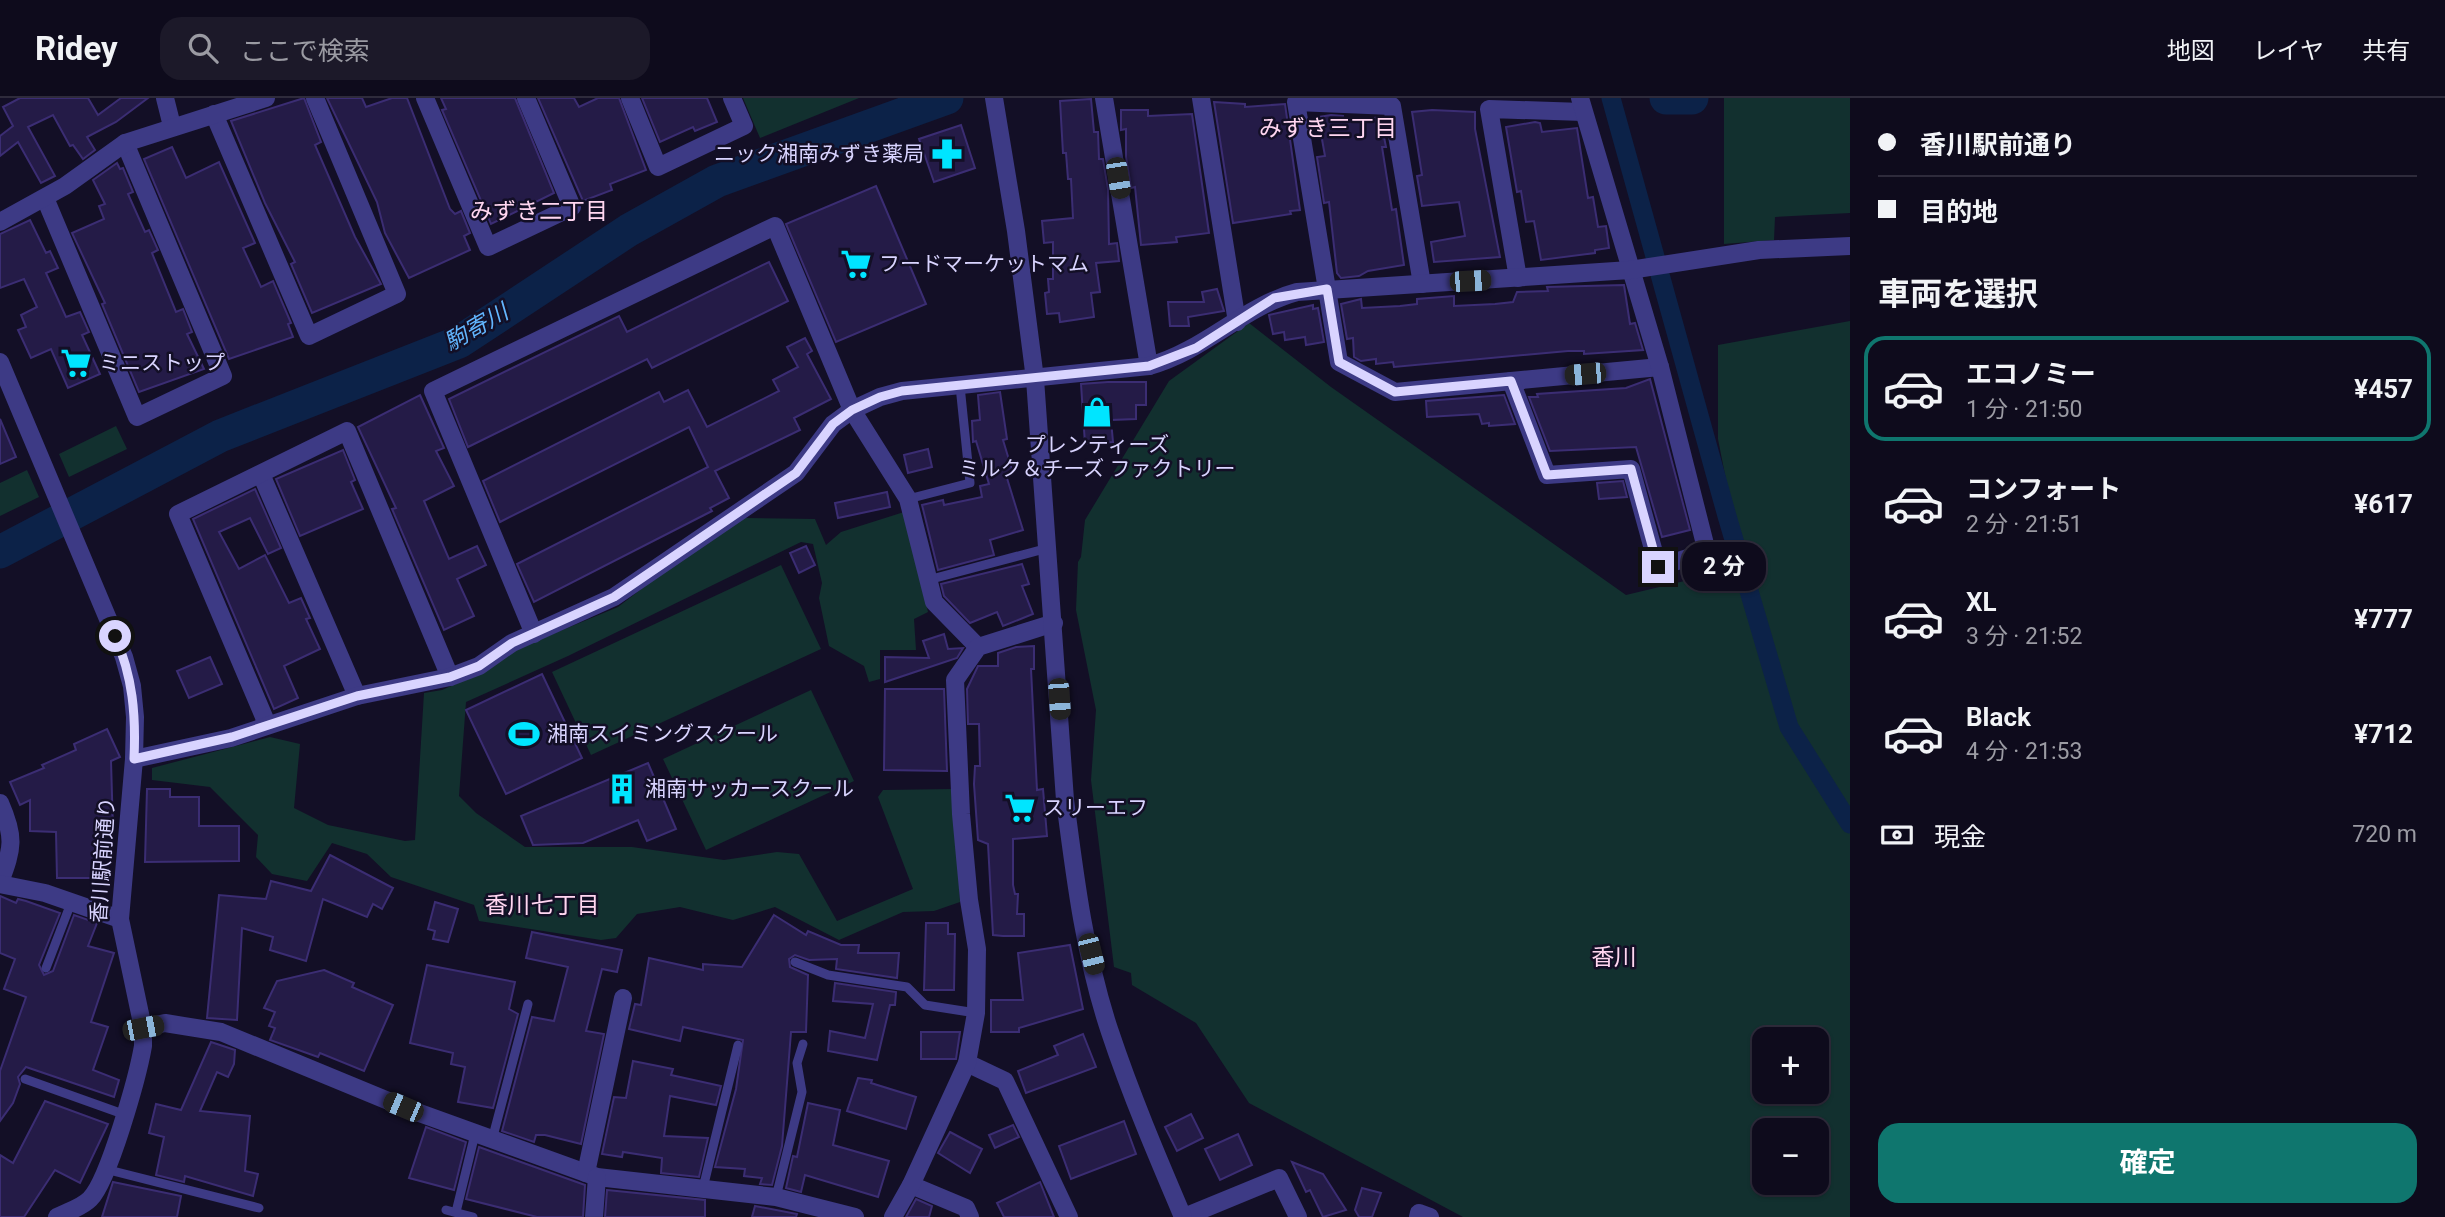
<!DOCTYPE html>
<html lang="ja">
<meta charset="utf-8">
<style>
:root{--surface:#0e0b1c;--page:#1c1929;--text:#f1f3f6;--muted:#9b9ba3;--line:#2e2b3b;--accent:#0f766e}
body{margin:0;font-family:Roboto,"Noto Sans JP",sans-serif;background:var(--page);color:var(--text);height:100vh;display:flex;flex-direction:column;font-size:26px;white-space:nowrap}
*{box-sizing:border-box;margin:0}
p{font-size:23px;color:var(--muted)}
.icon{flex:none;width:38px;height:38px;fill:none;stroke:currentColor;stroke-width:2;stroke-linecap:round;stroke-linejoin:round}
.map{position:relative;flex:1;overflow:hidden}
.sheet{display:flex;flex-direction:column;background:var(--surface);width:595px}
.sheet>*{flex:none}
.hud{display:grid;align-content:center;height:154px;padding:0 28px;background:var(--surface)}
.controls{position:absolute;left:1752px;top:929px;display:grid;gap:14px}
.controls a{display:grid;place-items:center;width:77px;height:77px;border-radius:14px;background:var(--surface);box-shadow:0 2px 5px #0004,0 0 0 2px var(--line);font-size:35px}
.end{position:absolute;width:32px;height:32px;margin:-16px;border:9px solid #d9d4ff;background:#111;box-shadow:0 0 0 4px #111}
.from{border-radius:50%}
.bubble{position:absolute;height:49px;border-radius:21px;background:var(--surface);box-shadow:0 2px 5px #0004,0 0 0 2px var(--line);font-size:23px;font-weight:700;line-height:49px;text-align:center}
.car{position:absolute;width:21px;height:42px;margin:-21px -10px;border-radius:9px;box-shadow:0 0 5px 2px #0007;background:linear-gradient(#222 24%,#8ab4d8 0 40%,#222 0 76%,#8ab4d8 0 86%,#222 0)}
.hud b{display:flex;align-items:center;gap:24px;height:66px;font-size:26px}
.hud b+b{border-top:2px solid var(--line)}
.hud i{width:18px;height:18px;background:var(--text)}
ul{padding:0;list-style:none}
li{display:flex;align-items:center;gap:21px;height:105px;margin:0 14px 10px;padding:0 14px;border:4px solid transparent;border-radius:21px}
li div{flex:1}
li b{display:block;font-size:26px}
li em{font-style:normal;font-weight:700}
li.on{border-color:var(--accent)}
li>.icon{width:63px;height:63px;stroke-width:1.5}
h2{padding:0 28px;font-size:32px;line-height:84px}
.pay{display:flex;align-items:center;gap:18px;height:77px;padding:0 28px;font-size:26px}
.pay p{margin-inline-start:auto}
.button{display:flex;gap:14px;margin-top:auto;padding:14px 28px}
.button a{flex:1;height:80px;border-radius:21px;background:var(--accent);color:#fff;font-size:28px;font-weight:700;line-height:80px;text-align:center}
header{display:flex;align-items:center;gap:42px;box-sizing:border-box;height:98px;padding:0 35px;background:var(--surface);border-bottom:2px solid var(--line)}
header strong{font-size:33px}
nav{display:flex;gap:38px;margin-inline-start:auto;font-size:24px}
.search{width:490px;height:63px;background:var(--page);display:flex;align-items:center;gap:18px;box-sizing:border-box;padding:0 24px;border-radius:21px;color:var(--muted);font-size:26px}
main{display:flex;flex:1;min-height:0}
.map>svg:first-child{display:block}
</style>
<header>
<strong>Ridey</strong>
<div class="search"><svg class="icon" aria-label="search" viewBox="0 0 24 24"><circle cx="10" cy="10" r="6"/><path d="M15 15l6 6"/></svg>ここで検索</div>
<nav><a>地図</a><a>レイヤ</a><a>共有</a></nav>
</header>
<main>
<div class="map">
<svg width="1850" height="1119" viewBox="0 0 1850 1119">
<rect width="100%" height="100%" fill="#130f26"/>
<g fill="#12302f" fill-rule="evenodd">
<polygon points="743,0 859,0 760,40"/>
<polygon points="1724,0 1850,0 1850,115 1775,119 1774,142 1724,146"/>
<path d="M1850,223V1119H1463L1249,1005L1196,925L1132,887L1131,875L1114,869L1091,682L1096,612L1076,512L1078,464L1081,459L1085,422L1169,283L1249,225L1331,289L1626,497L1743,469L1718,341V247ZM1764,942H1816V994H1764ZM1764,1032H1816V1085H1764Z"/>
<polygon points="116,328 127,351 69,379 59,356"/>
<polygon points="27,372 39,399 0,418 0,385"/>
<polygon points="904,414 928,514 914,521 916,552 880,552 880,581 869,584 864,568 829,548 819,500 822,485 813,446 801,444 568,558 466,604 459,698 476,715 525,749 632,749 724,762 777,754 799,756 837,823 913,791 878,699 883,692 955,691 960,804 934,813 903,814 839,842 775,809 733,822 680,809 637,816 616,840 601,842 479,823 474,807 391,779 367,756 332,745 307,783 272,776 256,759 258,737 210,689 152,682 152,670 270,639 300,646 294,710 328,727 405,743 415,742 424,595 442,592 485,573 519,550 618,509 706,441 745,420 815,421 826,447 841,434"/>
<polygon points="781,467 821,551 591,657 552,574"/>
<polygon points="811,592 854,683 706,752 663,661"/>
</g>
<g fill="none" stroke-linecap="round" stroke-linejoin="round">
<polyline stroke="#0c2248" stroke-width="19" points="1611,0 1727,418 1789,629 1850,726"/>
<g stroke="#0c2248" stroke-width="33">
<polyline points="1666,0 1692,0"/>
<polyline points="0,454 220,338 459,244 629,132 717,83 947,0"/>
</g>
</g>
<g fill="#241b47" stroke="#3b2d73" stroke-width="2">
<polygon points="20,0 88,0 98,17 121,0 148,0 116,24 87,39 95,52 83,61 73,47 70,48 53,17 28,29 55,78 41,85 18,44 0,58 0,38 13,28 3,9"/>
<polygon points="304,0 321,44 315,47 355,139 381,186 312,215 291,166 295,164 265,105 231,23"/>
<polygon points="327,0 362,0 366,9 392,0 407,0 450,111 455,116 461,113 470,135 464,138 470,152 409,180 385,135 377,104"/>
<polygon points="441,0 515,0 554,95 491,126 442,12 446,11"/>
<polygon points="538,0 574,0 579,9 598,0 619,0 646,72 610,86 612,92 583,103"/>
<polygon points="642,0 707,0 717,24 695,33 693,29 660,44"/>
<polygon points="1091,1 1094,34 1098,34 1099,61 1103,61 1108,91 1109,146 1117,145 1119,163 1096,165 1100,194 1091,195 1094,219 1060,224 1059,215 1047,216 1045,195 1049,194 1048,181 1053,181 1053,144 1044,145 1042,123 1073,120 1071,81 1068,81 1066,55 1063,55 1060,3"/>
<polygon points="1214,4 1245,6 1245,9 1285,6 1300,112 1290,113 1291,116 1233,125"/>
<polygon points="1121,12 1148,12 1148,18 1192,16 1209,135 1176,139 1177,144 1141,147 1135,89 1131,90 1126,59 1126,31 1121,32"/>
<polygon points="1432,12 1475,14 1475,31 1500,159 1434,164 1431,144 1465,138 1459,104 1422,108 1417,78 1422,77 1412,14"/>
<polygon points="1331,17 1343,18 1344,24 1380,19 1386,49 1382,49 1392,112 1396,111 1404,167 1368,173 1359,178 1341,180 1337,175 1329,104 1324,105 1317,59 1325,58 1318,19"/>
<polygon points="1535,24 1540,25 1542,34 1577,30 1588,100 1593,99 1598,129 1606,128 1609,150 1595,152 1595,155 1541,162 1534,123 1526,124 1521,93 1517,94 1506,29"/>
<polygon points="961,27 975,70 934,84 919,41"/>
<polygon points="172,49 186,80 219,64 255,145 243,150 261,189 273,183 291,225 288,226 293,239 229,261 144,61"/>
<polygon points="117,65 120,71 123,70 133,94 128,96 145,134 149,132 158,152 152,155 176,214 183,211 192,234 187,236 204,271 139,294 102,206 105,205 72,135 104,121 99,108 105,106 93,82"/>
<polygon points="876,88 926,206 836,244 786,126"/>
<polygon points="30,122 46,155 50,153 58,170 46,175 66,219 80,214 89,234 82,237 100,276 68,290 51,251 31,260 18,232 26,229 21,217 37,209 24,181 0,190 0,136"/>
<polygon points="769,164 788,203 652,270 647,261 468,349 449,301 619,218 627,234"/>
<polygon points="1624,187 1630,226 1635,225 1643,252 1584,256 1584,253 1568,253 1394,269 1393,264 1376,266 1376,261 1361,263 1354,259 1353,240 1347,241 1341,206 1361,201 1362,210 1400,208 1417,206 1417,201 1454,198 1454,208 1495,206 1513,204 1517,194 1548,193 1547,189"/>
<polygon points="1217,191 1224,213 1188,219 1189,228 1170,228 1168,204 1204,204 1202,194"/>
<polygon points="1313,207 1313,211 1318,210 1324,244 1306,247 1305,239 1285,242 1284,234 1273,236 1269,217"/>
<polygon points="805,240 812,253 807,256 831,301 794,320 800,332 715,373 729,400 710,410 712,413 534,504 517,466 708,369 689,329 500,424 483,383 659,294 664,304 688,292 707,329 779,293 773,282 798,269 787,249"/>
<polygon points="1650,281 1690,432 1662,439 1636,349 1550,353 1529,299 1538,299 1537,296 1626,290"/>
<polygon points="1108,284 1146,284 1146,307 1136,307 1136,321 1111,322 1113,344 1085,346 1081,286"/>
<polygon points="1000,294 1007,341 1003,342 1013,375 1006,377 1023,432 990,442 994,457 938,472 922,407 943,402 944,407 982,399 980,388 989,386 976,343 973,344 972,323 980,322 978,297"/>
<polygon points="420,297 444,350 436,353 454,388 424,403 449,461 477,448 486,467 457,481 474,518 444,532 392,411 396,410 358,329"/>
<polygon points="1504,297 1515,326 1489,328 1489,325 1482,326 1479,316 1427,319 1426,303"/>
<polygon points="0,321 16,359 0,366"/>
<polygon points="928,351 932,369 908,375 904,357"/>
<polygon points="343,352 355,382 351,384 363,411 300,438 276,381"/>
<polygon points="1623,383 1627,399 1599,401 1597,385"/>
<polygon points="255,391 281,450 268,456 250,420 219,434 239,471 265,457 289,505 301,500 310,520 306,521 320,551 284,568 298,600 274,611 193,421"/>
<polygon points="887,394 890,409 838,420 835,405"/>
<polygon points="806,448 815,467 799,475 790,455"/>
<polygon points="1022,466 1029,486 1022,488 1033,516 1003,528 997,514 970,525 944,498 941,486"/>
<polygon points="944,536 948,551 963,550 957,560 885,584 885,559 929,560 923,543"/>
<polygon points="1034,548 1034,571 1031,571 1037,692 1043,691 1047,738 1013,741 1013,787 1015,796 1018,796 1017,816 1024,816 1024,838 1003,838 993,837 988,746 978,742 974,686 975,668 980,668 979,626 968,626 967,591 978,568 998,568 998,555 1016,549"/>
<polygon points="210,559 222,586 189,600 177,573"/>
<polygon points="542,576 582,660 506,696 466,612"/>
<polygon points="885,591 944,591 947,673 884,672"/>
<polygon points="107,631 120,659 111,663 113,732 99,731 99,780 57,780 56,734 30,733 30,702 20,707 10,684 44,670 42,667 76,652 74,646"/>
<polygon points="648,665 676,731 647,743 638,722 583,745 533,747 521,718"/>
<polygon points="147,691 170,691 170,699 199,699 199,728 239,728 239,763 145,764"/>
<polygon points="330,757 393,790 382,811 373,806 367,819 323,801 306,863 270,852 273,839 242,830 237,922 207,920 219,797 266,801 271,783 311,793"/>
<polygon points="0,798 16,805 18,801 26,803 60,815 39,867 44,877 53,873 74,817 97,825 88,848 114,855 91,924 108,929 93,972 119,982 114,999 26,969 18,979 20,986 13,1005 0,1023 0,973 26,899 4,891 15,861 0,855"/>
<polygon points="435,804 458,811 448,844 433,841 435,833 428,831"/>
<polygon points="774,817 806,837 808,833 841,847 859,847 858,855 899,855 897,880 836,871 837,861 809,862 795,857 789,861 790,869 808,877 806,934 791,934 782,1048 772,1087 760,1086 762,1080 744,1078 745,1071 715,1069 736,991 743,942 683,929 680,943 629,931 635,906 641,907 649,860 703,872 703,866 742,869"/>
<polygon points="926,825 948,825 948,836 955,836 954,892 924,892"/>
<polygon points="532,834 622,852 617,874 602,871 586,933 604,936 581,1046 545,1037 536,1037 534,1044 502,1033 532,919 554,923 568,869 526,860"/>
<polygon points="1070,847 1083,911 1019,930 1019,934 991,934 991,902 1023,902 1018,855"/>
<polygon points="427,867 515,884 509,911 518,916 493,1010 458,1004 465,969 451,966 453,955 410,945"/>
<polygon points="324,872 354,885 352,889 393,907 364,973 320,955 318,959 270,942 275,930 269,928 275,914 264,910 277,883"/>
<polygon points="835,885 896,894 895,907 890,907 877,962 828,953 830,933 865,940 873,906 833,903"/>
<polygon points="921,934 960,934 956,961 921,961"/>
<polygon points="1083,936 1096,969 1026,995 1018,973 1058,957 1054,948"/>
<polygon points="211,944 235,952 234,966 228,979 217,974 200,1013 250,1018 245,1073 258,1076 253,1098 185,1078 184,1084 156,1077 164,1039 149,1035 156,1006 181,1012"/>
<polygon points="633,963 673,971 671,977 721,988 716,1007 670,998 664,1038 708,1040 699,1079 661,1075 662,1060 623,1054 622,1059 602,1056 614,999 626,1000"/>
<polygon points="858,980 872,982 871,985 916,999 906,1031 847,1013"/>
<polygon points="45,1003 108,1026 80,1085 55,1072 24,1119 0,1119 0,1057 13,1065"/>
<polygon points="808,1005 840,1012 833,1047 889,1063 878,1099 805,1077 801,1094 786,1090 793,1058 797,1059"/>
<polygon points="1191,1016 1203,1040 1177,1053 1165,1029"/>
<polygon points="1124,1023 1136,1056 1071,1081 1059,1048"/>
<polygon points="1013,1027 1019,1039 995,1050 989,1037"/>
<polygon points="426,1029 466,1044 454,1092 409,1080"/>
<polygon points="950,1034 982,1051 970,1075 938,1055"/>
<polygon points="1238,1036 1252,1067 1220,1082 1205,1051"/>
<polygon points="479,1049 585,1087 583,1119 537,1119 466,1101"/>
<polygon points="1292,1064 1323,1076 1346,1112 1323,1119 1310,1092 1306,1094"/>
<polygon points="113,1084 181,1098 177,1119 102,1119"/>
<polygon points="1040,1084 1054,1119 1004,1119 997,1105"/>
<polygon points="1362,1090 1381,1095 1372,1119 1359,1119 1355,1112"/>
<polygon points="607,1092 705,1102 705,1119 605,1119"/>
<polygon points="916,1101 932,1108 929,1119 906,1119"/>
<polygon points="755,1108 797,1116 796,1119 752,1119"/>
</g>
<g fill="none" stroke-linecap="round" stroke-linejoin="round">
<g stroke="#3d3a85" stroke-width="9">
<polyline points="908,401 970,385 960,288"/>
<polyline points="928,482 1048,450"/>
<polyline points="795,864 828,877 907,889 925,907 976,915"/>
<polyline points="46,870 71,805"/>
<polyline points="25,981 123,1016"/>
<polyline points="492,1042 528,906"/>
<polyline points="105,1071 259,1110"/>
<polyline points="703,1090 738,947"/>
<polyline points="776,1099 802,994 797,965 803,946"/>
<polyline points="446,1112 473,1119"/>
<polyline points="456,1114 475,1036"/>
</g>
<g stroke="#3d3a85" stroke-width="18">
<polyline points="165,0 172,28"/>
<polyline points="425,0 488,149 572,109 526,0"/>
<polyline points="630,0 658,69 744,28 732,0"/>
<polyline points="1104,0 1149,268"/>
<polyline points="1201,0 1237,224"/>
<polyline points="214,16 309,238 397,196 315,0"/>
<polyline points="45,100 137,319 223,278 125,45"/>
<polyline points="0,124 65,88 125,45 266,0"/>
<polyline points="1518,180 1489,11 1583,14"/>
<polyline points="1422,186 1392,8 1296,4 1339,264 1395,294 1660,269"/>
<polyline points="1511,283 1547,377 1631,371 1658,469 1707,454 1660,269 1580,0"/>
<polyline points="261,376 357,598"/>
<polyline points="534,536 433,293 775,128 852,312 908,401 934,504 978,549"/>
<polyline points="267,626 178,416 347,333 450,579"/>
<path d="M134,661L231,640L357,598L450,579L479,568L512,545L614,499L796,375L833,326L852,312L880,299L902,293L1149,268C1206,252 1242,209 1297,194L1630,172L1759,152L1850,148"/>
<path d="M0,705C15,739 13,750 0,784"/>
<polyline points="0,786 45,795 120,821"/>
<polyline points="143,930 165,925 221,934 403,1009 597,1079 776,1099 855,1119"/>
<polyline points="967,965 1005,983 1069,1119"/>
<polyline points="586,1075 623,900"/>
<polyline points="911,1087 966,1110 970,1119"/>
<polyline points="594,1119 597,1079"/>
<polyline points="893,1119 911,1087 967,965 976,915 977,851 969,802 961,716 955,582 978,549 1054,525"/>
<polyline points="1184,1119 1279,1080 1298,1119"/>
<polyline points="1418,1119 1419,1115 1430,1119"/>
</g>
<g stroke="#3d3a85" stroke-width="18">
<path d="M994,0L1016,133L1035,281L1065,702C1075,780 1085,860 1110,934C1131,997 1157,1058 1183,1119"/>
<path d="M0,264L124,559L132,588L135,619L134,661L120,821L143,930V948C138,977 109,1082 90,1101C81,1110 68,1113 57,1119"/>
</g>
</g>
<g fill="none" stroke-linecap="round" stroke-linejoin="round">
<path stroke="#d9d4ff" stroke-width="9" d="M115,538C133,579 136,617 134,661L232,639L357,598L450,579L479,568L512,545L614,499L796,375L833,326L852,312L880,299L902,293L1149,268L1196,250L1274,200L1327,191L1339,264L1395,294L1511,283L1547,377L1631,371L1658,469"/>
</g>
<defs>
<g id="pharmacy-bare" transform="scale(2.415)"><path d="M-2-6h4v4h4v4h-4v4h-4v-4h-4v-4h4Z" fill="#00e5ff" stroke="#130f26" stroke-width="2.5" paint-order="stroke"/></g>
<g id="supermarket-bare" transform="scale(2.415)"><path d="M-6-5.5h2.5l.6 2H6L4.5 2H-2.5L-4.4-4H-6ZM-1.5 3.2a1.3 1.3 0 1 0 .1 0ZM3 3.2a1.3 1.3 0 1 0 .1 0Z" fill="#00e5ff" stroke="#130f26" stroke-width="2.5" paint-order="stroke"/></g>
<g id="shop-bare" transform="scale(2.415)"><path d="M-5-2.5h2.3a2.7 3.5 0 0 1 5.4 0H5L5.5 6h-11ZM-1.5-2.5h3a1.5 2.3 0 0 0-3 0Z" fill="#00e5ff" stroke="#130f26" stroke-width="2.5" paint-order="stroke"/></g>
<g id="stadium-bare" transform="scale(2.415)"><path d="M0-5a6.5 5 0 1 0 0 10a6.5 5 0 1 0 0-10ZM-3.5-1.8h7v3.6h-7Z" fill="#00e5ff" stroke="#130f26" stroke-width="2.5" paint-order="stroke"/></g>
<g id="building-bare" transform="scale(2.415)"><path d="M-4-6H4V6H1V3H-1V6H-4ZM-2.5-4.3h1.7v1.8h-1.7ZM.8-4.3h1.7v1.8H.8ZM-2.5-1h1.7V.8h-1.7ZM.8-1h1.7V.8H.8Z" fill="#00e5ff" stroke="#130f26" stroke-width="2.5" paint-order="stroke"/></g>
</defs>
<g fill-rule="evenodd">
<use href="#pharmacy-bare" x="947" y="56"/>
<use href="#supermarket-bare" x="856" y="166"/>
<use href="#supermarket-bare" x="76" y="265"/>
<use href="#shop-bare" x="1097" y="314"/>
<use href="#stadium-bare" x="524" y="636"/>
<use href="#building-bare" x="622" y="691"/>
<use href="#supermarket-bare" x="1020" y="710"/>
</g>
<g text-anchor="middle" stroke-width="5" stroke-linejoin="round" paint-order="stroke">
<g font-size="21" fill="#d9d4ff" stroke="#130f26" text-anchor="start">
<text x="924" y="63" text-anchor="end">ニック湘南みずき薬局</text>
<text x="879" y="173">フードマーケットマム</text>
<text x="99" y="272">ミニストップ</text>
<text x="1097" y="354" text-anchor="middle">プレンティーズ<tspan x="1097" dy="24">ミルク＆チーズ ファクトリー</tspan></text>
<text x="547" y="643">湘南スイミングスクール</text>
<text x="645" y="698">湘南サッカースクール</text>
<text x="1043" y="717">スリーエフ</text>
</g>
<g font-size="21" fill="#d9d4ff" stroke="#130f26">
<text transform="translate(103 762) rotate(-86)" y="7">香川駅前通り</text>
</g>
<g font-size="23" fill="#ffd6f0" stroke="#130f26">
<text x="1328" y="38">みずき三丁目</text>
<text x="539" y="121">みずき二丁目</text>
<text x="542" y="815">香川七丁目</text>
<text x="1614" y="867">香川</text>
</g>
<g font-size="23" font-style="italic" fill="#62b6ff" stroke="#130f26">
<text transform="translate(476 229) rotate(-30)" y="8">駒寄川</text>
</g>
</g>
</svg>
<div class="controls">
<a>+</a>
<a>−</a>
</div>
<i class="end from" style="left:115px;top:538px"></i>
<i class="end" style="left:1658px;top:469px"></i>
<div class="bubble" style="left:1682px;top:444px;width:84px">2 分</div>
<i class="car" style="left:1118px;top:80px;rotate:171deg"></i>
<i class="car" style="left:1470px;top:183px;rotate:87deg"></i>
<i class="car" style="left:1585px;top:276px;rotate:265deg"></i>
<i class="car" style="left:1059px;top:601px;rotate:176deg"></i>
<i class="car" style="left:1091px;top:856px;rotate:166deg"></i>
<i class="car" style="left:143px;top:930px;rotate:79deg"></i>
<i class="car" style="left:403px;top:1009px;rotate:293deg"></i>
</div>
<section class="sheet">
<div class="hud">
<b><i class="from"></i>香川駅前通り</b>
<b><i></i>目的地</b>
</div>
<h2>車両を選択</h2>
<ul>
<li class="on"><svg class="icon" aria-label="car" viewBox="0 0 24 24"><path d="M5 17H2v-5l4-1 3-4h7l3 4 3 1v5h-3M9 17h6M6 11h13"/><circle cx="7" cy="17" r="2"/><circle cx="17" cy="17" r="2"/></svg><div><b>エコノミー</b><p>1 分 · 21:50</p></div><em>¥457</em></li>
<li><svg class="icon" aria-label="car" viewBox="0 0 24 24"><path d="M5 17H2v-5l4-1 3-4h7l3 4 3 1v5h-3M9 17h6M6 11h13"/><circle cx="7" cy="17" r="2"/><circle cx="17" cy="17" r="2"/></svg><div><b>コンフォート</b><p>2 分 · 21:51</p></div><em>¥617</em></li>
<li><svg class="icon" aria-label="car" viewBox="0 0 24 24"><path d="M5 17H2v-5l4-1 3-4h7l3 4 3 1v5h-3M9 17h6M6 11h13"/><circle cx="7" cy="17" r="2"/><circle cx="17" cy="17" r="2"/></svg><div><b>XL</b><p>3 分 · 21:52</p></div><em>¥777</em></li>
<li><svg class="icon" aria-label="car" viewBox="0 0 24 24"><path d="M5 17H2v-5l4-1 3-4h7l3 4 3 1v5h-3M9 17h6M6 11h13"/><circle cx="7" cy="17" r="2"/><circle cx="17" cy="17" r="2"/></svg><div><b>Black</b><p>4 分 · 21:53</p></div><em>¥712</em></li>
</ul>
<div class="pay"><svg class="icon" aria-label="cash" viewBox="0 0 24 24"><path d="M3 7h18v10H3z"/><circle cx="12" cy="12" r="2"/></svg>現金<p>720 m</p></div>
<div class="button"><a>確定</a></div>
</section>
</main>
